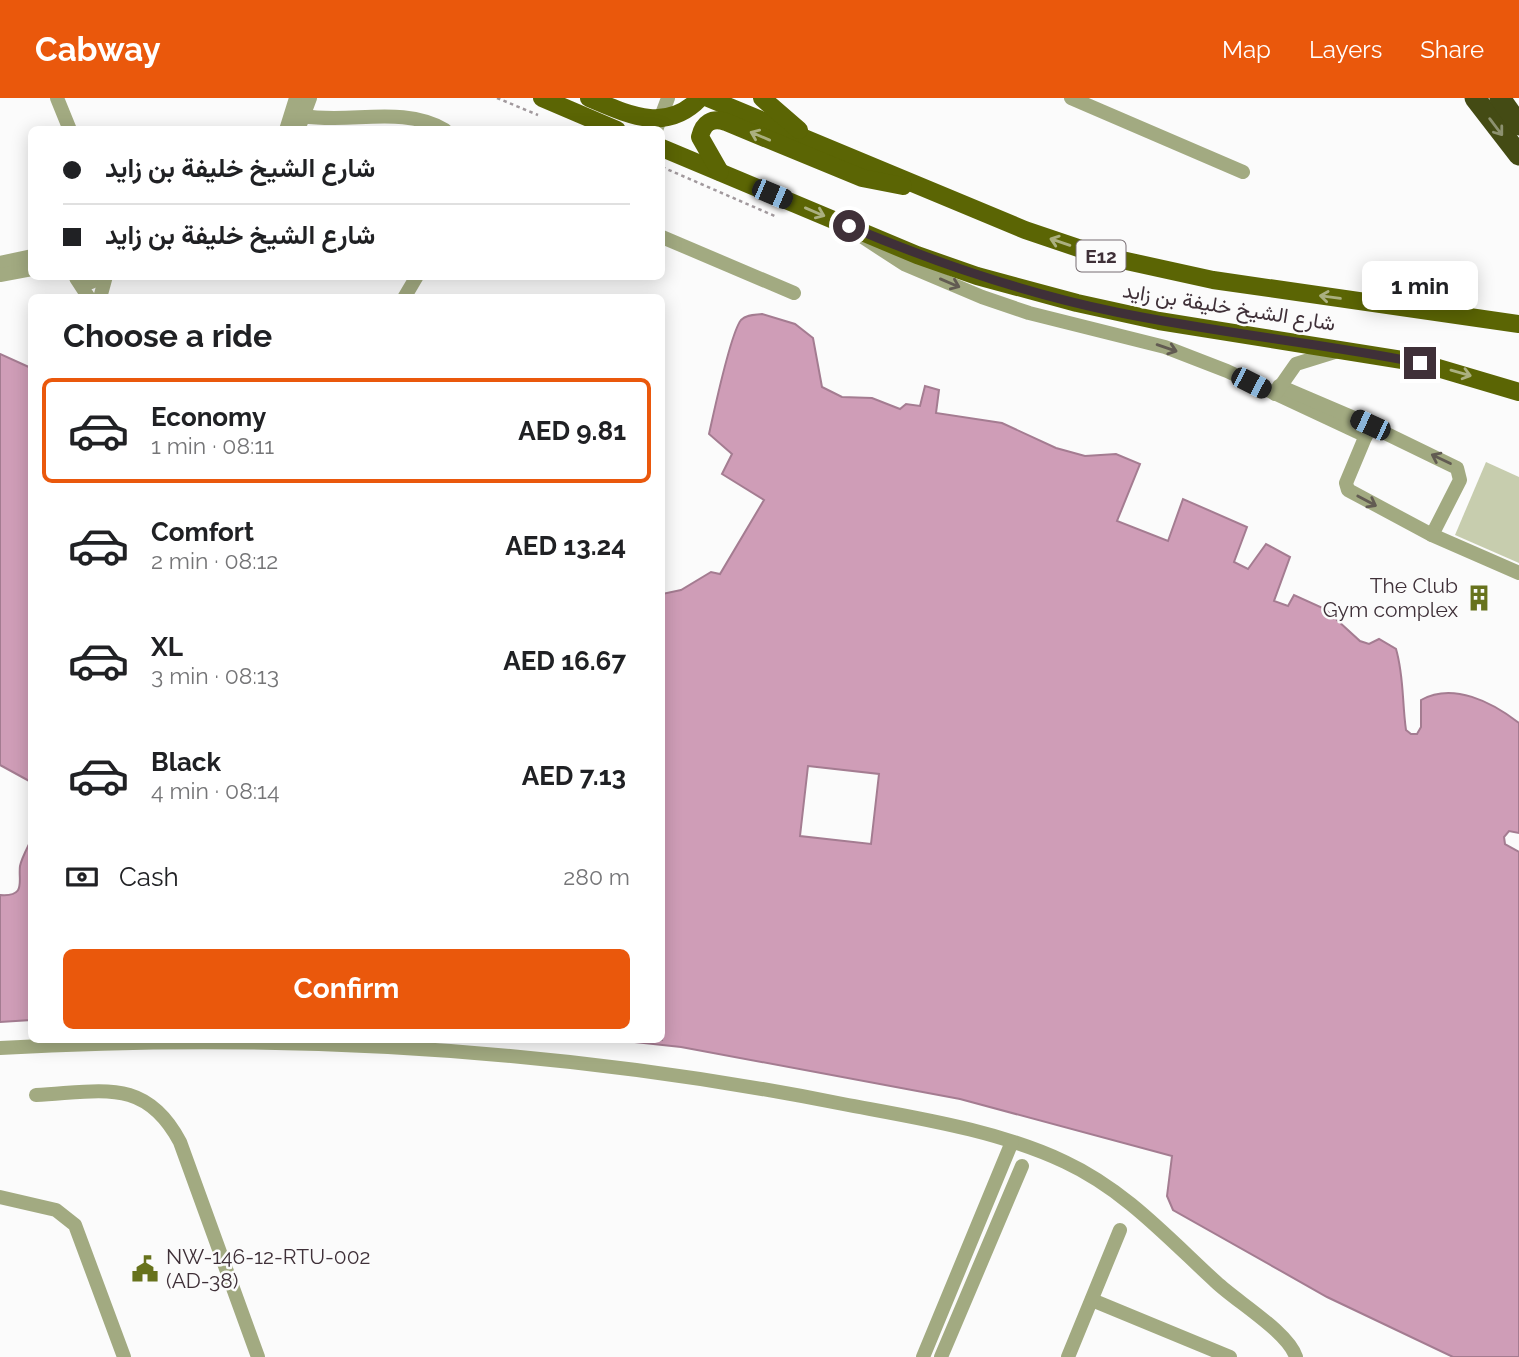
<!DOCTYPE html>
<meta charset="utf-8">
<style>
:root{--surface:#fff;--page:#f6f6f6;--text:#202124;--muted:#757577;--line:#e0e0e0;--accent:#ea580c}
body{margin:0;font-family:Raleway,Vazirmatn,sans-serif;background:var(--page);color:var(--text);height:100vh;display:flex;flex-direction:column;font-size:26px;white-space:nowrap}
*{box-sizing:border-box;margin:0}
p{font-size:23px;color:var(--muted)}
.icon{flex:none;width:38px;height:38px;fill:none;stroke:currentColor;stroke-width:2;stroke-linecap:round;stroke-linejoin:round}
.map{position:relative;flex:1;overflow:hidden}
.panel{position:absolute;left:28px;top:196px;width:637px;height:749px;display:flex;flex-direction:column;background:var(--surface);border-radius:10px;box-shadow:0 4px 18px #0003}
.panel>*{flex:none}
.guide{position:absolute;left:28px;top:28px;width:637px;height:154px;border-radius:10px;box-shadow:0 4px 18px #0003;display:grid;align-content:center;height:154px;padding:0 35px;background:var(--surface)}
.end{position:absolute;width:32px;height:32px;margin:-16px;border:9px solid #3f3038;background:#fff;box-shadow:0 0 0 4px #fff}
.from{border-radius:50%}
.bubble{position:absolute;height:49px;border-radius:10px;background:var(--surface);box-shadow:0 4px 18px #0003;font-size:23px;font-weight:700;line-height:49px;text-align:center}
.car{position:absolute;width:21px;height:42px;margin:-21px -10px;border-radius:9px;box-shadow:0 0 5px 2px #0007;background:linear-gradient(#222 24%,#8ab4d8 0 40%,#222 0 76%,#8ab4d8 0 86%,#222 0)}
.guide b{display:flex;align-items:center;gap:24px;height:66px;font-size:26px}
.guide b+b{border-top:2px solid var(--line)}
.guide i{width:18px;height:18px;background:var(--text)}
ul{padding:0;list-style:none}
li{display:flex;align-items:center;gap:21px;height:105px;margin:0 14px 10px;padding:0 21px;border:4px solid transparent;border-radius:10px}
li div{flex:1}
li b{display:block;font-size:26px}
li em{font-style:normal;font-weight:700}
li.active{border-color:var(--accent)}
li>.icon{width:63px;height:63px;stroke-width:1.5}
h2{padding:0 35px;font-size:32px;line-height:84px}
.pay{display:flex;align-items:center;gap:18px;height:77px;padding:0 35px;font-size:26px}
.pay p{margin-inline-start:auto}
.cta{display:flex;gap:14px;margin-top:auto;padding:14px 35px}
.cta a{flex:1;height:80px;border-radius:10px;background:var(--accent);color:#fff;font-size:28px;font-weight:700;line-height:80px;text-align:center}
header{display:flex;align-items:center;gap:42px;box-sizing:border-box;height:98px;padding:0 35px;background:var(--accent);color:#fff}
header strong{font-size:33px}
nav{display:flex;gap:38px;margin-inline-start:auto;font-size:24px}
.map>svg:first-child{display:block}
</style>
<header>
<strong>Cabway</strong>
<nav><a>Map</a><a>Layers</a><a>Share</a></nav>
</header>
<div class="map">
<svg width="1519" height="1259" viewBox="0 0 1519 1259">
<rect width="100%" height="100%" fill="#fbfbfb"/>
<polygon fill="#c7cdae" points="1486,364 1519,379 1519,465 1455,437"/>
<g fill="#cf9db7" stroke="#a47c91" stroke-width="2" fill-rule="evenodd">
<path d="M762,216L795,226L813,240L822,289L842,299L872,300L900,311L906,306L920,308L925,288L939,292L936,315L1002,325L1056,350L1085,358L1116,356L1140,366L1117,423L1168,443L1183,401L1247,429L1234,464L1248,471L1266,446L1290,459L1274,503L1288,508L1294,497L1325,511L1360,543L1369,546L1379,541L1396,551C1404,578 1402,604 1406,632L1411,636H1417L1421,629V602C1453,584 1492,604 1519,625V735L1509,733L1504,739L1505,746L1519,754V1259H1453L1327,1199L1173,1112L1167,1098L1172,1058L960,1001L681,949L616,942H662V496L681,492L711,474L720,476L764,402L722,376L732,356L709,336C714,314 730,236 741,222C747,216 755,217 762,216ZM808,668L879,676L871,746L800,738Z"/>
<polygon points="0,256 31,270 31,684 0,667"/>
<path d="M31,742V922L0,924V797C27,799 18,783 20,768C22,759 28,749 31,742Z"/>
</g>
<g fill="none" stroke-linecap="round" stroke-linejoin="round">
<g stroke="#a1999d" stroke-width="2.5" stroke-dasharray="3.5 3.5" stroke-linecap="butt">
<polyline points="497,0 538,17"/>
<polyline points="662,69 777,119"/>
</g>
<g stroke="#a2aa81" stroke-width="14">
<polyline points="57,0 70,32"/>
<polyline points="1071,0 1243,74"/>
<path d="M303,18C351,26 402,7 445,32"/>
<polyline points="286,32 296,0"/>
<polyline points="298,32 310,0"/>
<polyline points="656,32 668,0"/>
<polyline points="858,136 904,166 982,199 1029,215 1165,249 1227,273 1366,338"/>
<polyline points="662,139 794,195"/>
<polyline points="0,165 32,158"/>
<polyline points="0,177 32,171"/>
<polyline points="76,178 91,184 105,178"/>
<polyline points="76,180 89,200"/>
<polyline points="100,200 106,178"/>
<polyline points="404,200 417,178"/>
<polyline points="1279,288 1354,320 1457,370 1460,382 1432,437"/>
<polyline points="1275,296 1296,266 1341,252"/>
<polyline points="1369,330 1346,385 1348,392 1432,437 1519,475"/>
<path d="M0,950C281,934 567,951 843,1006C917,1020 997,1032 1065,1064C1125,1092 1168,1140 1216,1184C1237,1204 1288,1234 1296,1259"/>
<path d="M36,997C100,994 145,978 180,1044L258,1259"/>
<polyline points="0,1099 56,1112 75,1127 124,1259"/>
<polyline points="1092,1202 1230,1259"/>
<polyline points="923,1259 1012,1044"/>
<polyline points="941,1259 1022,1068"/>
<polyline points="1068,1259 1120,1132"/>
</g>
<g stroke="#5b6504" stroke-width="18">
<polyline points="542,0 617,32"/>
<path d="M589,0C627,16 666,36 700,0"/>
<polyline points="708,0 1025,132 1099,157 1213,182 1519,226"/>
<polyline points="762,0 799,32"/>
<polyline points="662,50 917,157 977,178 1077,205 1159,223 1421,265 1519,294"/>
<path d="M720,74L700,39C703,25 712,19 726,24L862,80L903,88"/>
</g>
<g stroke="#444b14" stroke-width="21">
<polyline points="1475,0 1519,57"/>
<polyline points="1500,0 1519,27"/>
</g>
</g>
<defs><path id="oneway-shaft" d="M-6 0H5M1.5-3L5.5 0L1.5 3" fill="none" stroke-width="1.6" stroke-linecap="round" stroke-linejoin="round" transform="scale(1.75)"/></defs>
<use stroke="#8d9170" href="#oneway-shaft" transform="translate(1496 29) rotate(53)"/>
<g stroke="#abb080">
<use href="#oneway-shaft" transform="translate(760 38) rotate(-157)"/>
<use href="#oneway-shaft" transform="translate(815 114) rotate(23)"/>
<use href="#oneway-shaft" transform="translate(1060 144) rotate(-161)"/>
<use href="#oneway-shaft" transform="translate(1330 199) rotate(-172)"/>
<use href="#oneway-shaft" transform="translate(1461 275) rotate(16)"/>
</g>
<g stroke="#625b52">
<use href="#oneway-shaft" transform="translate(950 185) rotate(23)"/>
<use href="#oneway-shaft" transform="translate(1167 250) rotate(19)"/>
<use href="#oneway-shaft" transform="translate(1441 361) rotate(-154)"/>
<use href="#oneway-shaft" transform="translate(1367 403) rotate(28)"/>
</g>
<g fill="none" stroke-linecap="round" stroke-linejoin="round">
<path stroke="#3f3038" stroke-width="9" d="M849,128C936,165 1024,195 1116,214C1217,235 1320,245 1420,265"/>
</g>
<defs>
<g id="building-bare" transform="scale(2.1)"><path d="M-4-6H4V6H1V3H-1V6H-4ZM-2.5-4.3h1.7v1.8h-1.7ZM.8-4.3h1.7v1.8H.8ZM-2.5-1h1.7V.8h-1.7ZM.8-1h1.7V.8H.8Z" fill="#67721c" stroke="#fbfbfb" stroke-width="2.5" paint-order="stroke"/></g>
<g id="civic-bare" transform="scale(2.1)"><path d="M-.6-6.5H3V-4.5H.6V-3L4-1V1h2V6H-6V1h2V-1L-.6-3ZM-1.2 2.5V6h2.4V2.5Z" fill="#67721c" stroke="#fbfbfb" stroke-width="2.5" paint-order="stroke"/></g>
</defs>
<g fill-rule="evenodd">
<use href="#building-bare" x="1479" y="500"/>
<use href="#civic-bare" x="145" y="1171"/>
</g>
<g text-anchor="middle" stroke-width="5" stroke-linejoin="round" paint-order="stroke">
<rect fill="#fbfbfb" stroke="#776d72" stroke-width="2" x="1076.5" y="142.5" width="49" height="31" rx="5"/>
<g font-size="19" font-weight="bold" fill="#3f3038">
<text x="1101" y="165">E12</text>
</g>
<g font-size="21" fill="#3f3038" stroke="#fbfbfb">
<text transform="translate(1229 209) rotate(9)" y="7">شارع الشيخ خليفة بن زايد</text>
</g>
<g font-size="21" fill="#3f3038" stroke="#fbfbfb" text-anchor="end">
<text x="1458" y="495">The Club<tspan x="1458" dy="24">Gym complex</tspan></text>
<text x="166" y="1166" text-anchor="start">NW-146-12-RTU-002<tspan x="166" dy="24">(AD-38)</tspan></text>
</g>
</g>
</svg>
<i class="end from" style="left:849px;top:128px"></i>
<i class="end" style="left:1420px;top:265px"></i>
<div class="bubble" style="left:1362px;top:163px;width:116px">1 min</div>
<i class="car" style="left:772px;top:96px;rotate:113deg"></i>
<i class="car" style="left:1251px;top:285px;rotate:117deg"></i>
<i class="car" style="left:1370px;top:327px;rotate:295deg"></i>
<div class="guide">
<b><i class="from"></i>شارع الشيخ خليفة بن زايد</b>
<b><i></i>شارع الشيخ خليفة بن زايد</b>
</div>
<section class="panel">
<h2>Choose a ride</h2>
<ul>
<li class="active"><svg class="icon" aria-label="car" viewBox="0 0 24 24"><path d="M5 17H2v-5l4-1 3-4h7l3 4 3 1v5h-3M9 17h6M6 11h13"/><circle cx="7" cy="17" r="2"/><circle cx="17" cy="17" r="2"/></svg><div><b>Economy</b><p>1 min · 08:11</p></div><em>AED 9.81</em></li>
<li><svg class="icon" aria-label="car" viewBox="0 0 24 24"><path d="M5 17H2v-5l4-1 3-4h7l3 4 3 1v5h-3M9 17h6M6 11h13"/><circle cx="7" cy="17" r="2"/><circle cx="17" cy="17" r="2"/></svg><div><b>Comfort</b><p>2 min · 08:12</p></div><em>AED 13.24</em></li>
<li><svg class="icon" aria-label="car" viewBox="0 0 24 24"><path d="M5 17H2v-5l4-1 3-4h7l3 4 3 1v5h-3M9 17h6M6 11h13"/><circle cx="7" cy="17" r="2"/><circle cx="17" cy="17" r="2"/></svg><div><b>XL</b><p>3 min · 08:13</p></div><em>AED 16.67</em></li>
<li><svg class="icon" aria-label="car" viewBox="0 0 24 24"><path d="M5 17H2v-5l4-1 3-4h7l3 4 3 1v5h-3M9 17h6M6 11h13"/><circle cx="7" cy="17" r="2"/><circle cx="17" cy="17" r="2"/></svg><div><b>Black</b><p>4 min · 08:14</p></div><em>AED 7.13</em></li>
</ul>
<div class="pay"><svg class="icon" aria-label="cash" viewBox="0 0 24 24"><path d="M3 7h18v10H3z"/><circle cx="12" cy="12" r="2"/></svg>Cash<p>280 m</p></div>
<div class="cta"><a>Confirm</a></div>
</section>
</div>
